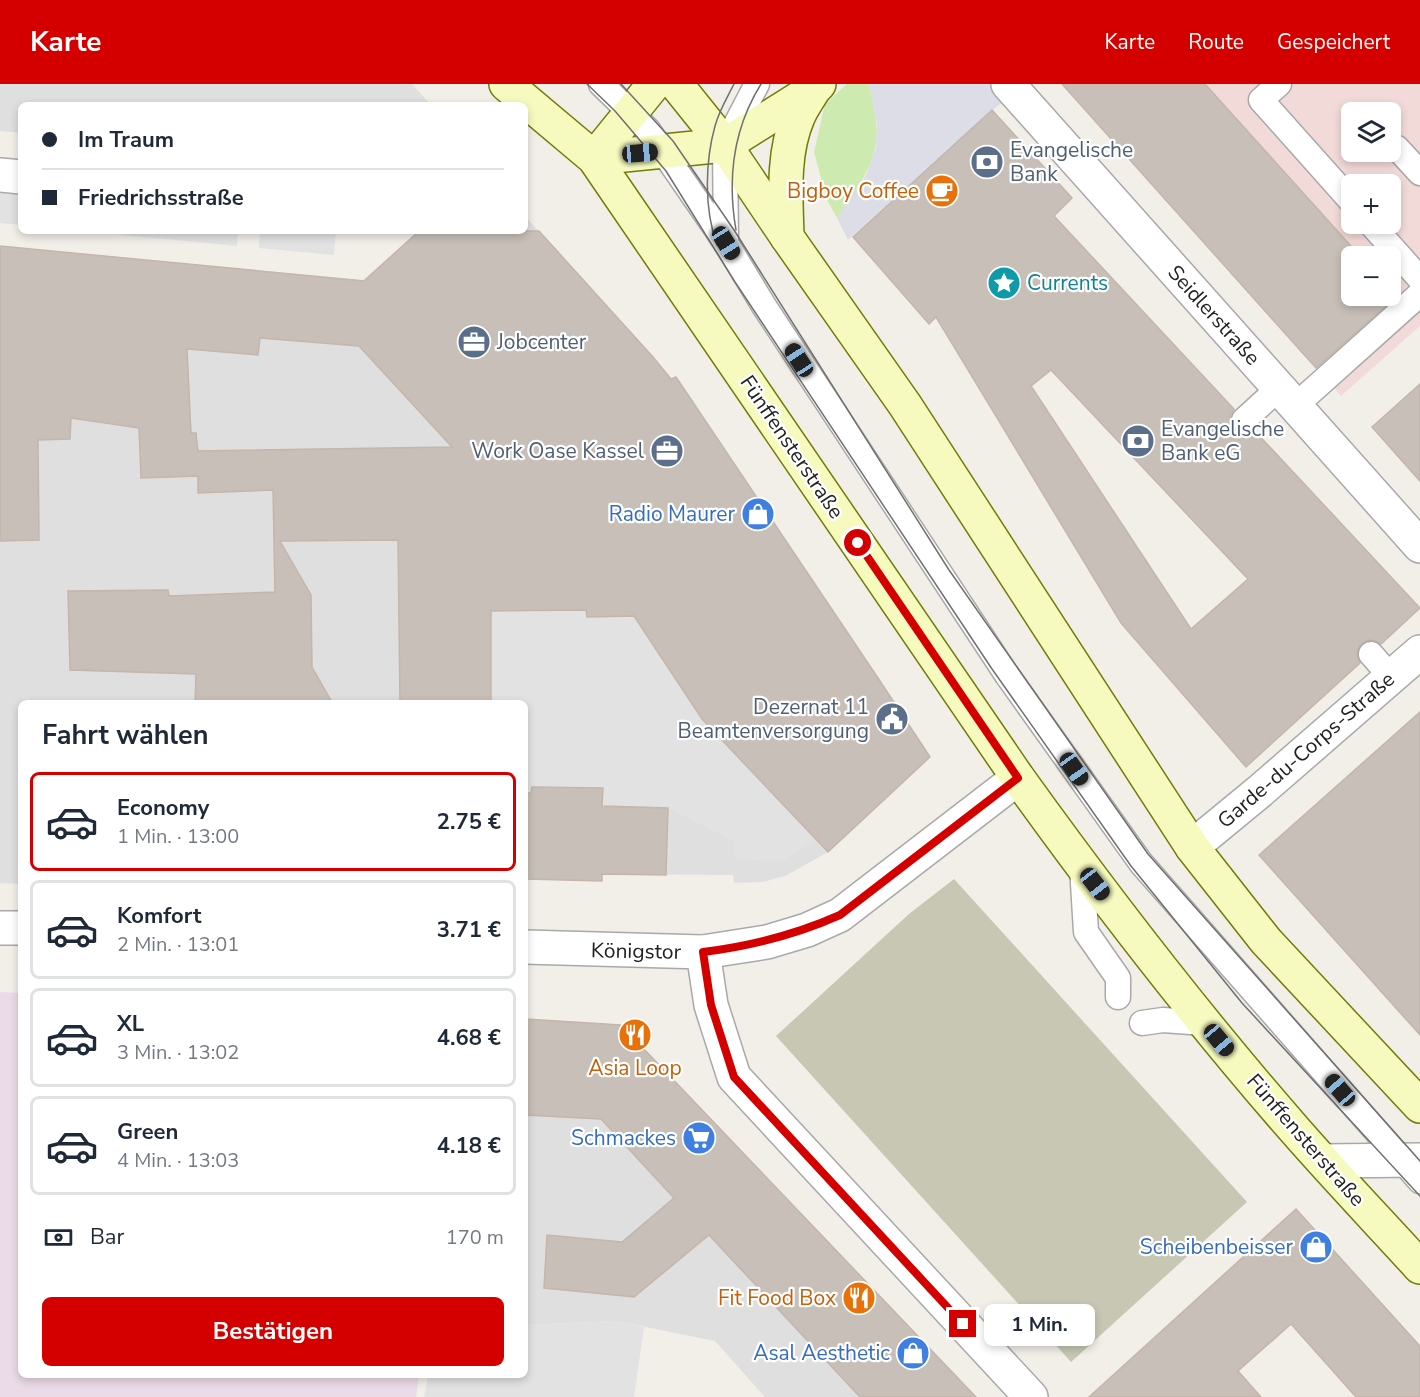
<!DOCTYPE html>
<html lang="de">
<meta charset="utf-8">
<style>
:root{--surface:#fff;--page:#f6f6f7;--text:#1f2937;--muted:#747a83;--line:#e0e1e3;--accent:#d40000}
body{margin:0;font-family:"Nunito Sans",sans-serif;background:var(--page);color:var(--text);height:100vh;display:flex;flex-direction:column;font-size:22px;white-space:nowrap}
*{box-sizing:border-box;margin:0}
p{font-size:20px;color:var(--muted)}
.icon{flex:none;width:33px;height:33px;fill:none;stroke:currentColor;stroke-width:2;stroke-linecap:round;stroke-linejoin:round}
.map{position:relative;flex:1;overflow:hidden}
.side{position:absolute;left:18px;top:616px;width:510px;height:678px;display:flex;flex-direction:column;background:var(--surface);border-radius:9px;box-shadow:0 3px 9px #0003}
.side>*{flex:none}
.hud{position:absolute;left:18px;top:18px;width:510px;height:132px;border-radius:9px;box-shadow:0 3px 9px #0003;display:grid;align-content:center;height:132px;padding:0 24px;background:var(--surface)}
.fabs{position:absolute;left:1341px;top:18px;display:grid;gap:12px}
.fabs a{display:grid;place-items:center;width:60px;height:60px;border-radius:9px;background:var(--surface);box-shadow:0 3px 9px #0003;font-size:30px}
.end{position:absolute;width:27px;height:27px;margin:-14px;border:8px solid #d40000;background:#fff;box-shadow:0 0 0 3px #fff}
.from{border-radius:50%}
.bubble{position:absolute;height:42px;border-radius:9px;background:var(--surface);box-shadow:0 3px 9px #0003;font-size:20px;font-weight:700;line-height:42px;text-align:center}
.car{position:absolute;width:18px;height:36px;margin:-18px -9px;border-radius:8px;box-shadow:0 0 4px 2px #0007;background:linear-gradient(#222 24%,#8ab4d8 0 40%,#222 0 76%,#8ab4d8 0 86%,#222 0)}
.hud b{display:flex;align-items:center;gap:21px;height:57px;font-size:22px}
.hud b+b{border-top:2px solid var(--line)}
.hud i{width:15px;height:15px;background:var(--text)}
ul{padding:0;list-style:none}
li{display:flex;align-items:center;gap:18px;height:99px;margin:0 12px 9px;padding:0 12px;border:3px solid var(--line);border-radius:9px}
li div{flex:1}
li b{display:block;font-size:22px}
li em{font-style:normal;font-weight:700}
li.current{border-color:var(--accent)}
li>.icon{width:54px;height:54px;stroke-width:1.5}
h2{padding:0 24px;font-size:27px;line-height:72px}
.pay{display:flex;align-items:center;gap:15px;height:66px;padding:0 24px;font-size:22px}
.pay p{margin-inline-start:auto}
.primary-button{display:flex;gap:12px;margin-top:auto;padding:12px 24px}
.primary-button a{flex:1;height:69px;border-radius:9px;background:var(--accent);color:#fff;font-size:24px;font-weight:700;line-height:69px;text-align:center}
header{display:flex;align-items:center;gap:36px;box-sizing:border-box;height:84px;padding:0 30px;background:var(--accent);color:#fff}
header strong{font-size:28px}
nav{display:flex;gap:33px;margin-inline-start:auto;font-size:21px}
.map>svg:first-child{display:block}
</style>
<header>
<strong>Karte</strong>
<nav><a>Karte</a><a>Route</a><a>Gespeichert</a></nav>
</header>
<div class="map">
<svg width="1420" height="1313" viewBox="0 0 1420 1313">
<rect width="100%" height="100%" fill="#f2efe9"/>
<g fill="#e0dfdf">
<polygon points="0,0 412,0 431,21 21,21 21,49 0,47"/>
<polygon points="525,132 671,295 676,293 930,673 828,768 785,792 763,798 734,799 733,791 603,790 602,796 525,795 525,620 21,620 21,800 0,799 0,162 363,196 419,147 525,147"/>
<polygon points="525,935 621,941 976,1313 765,1313 715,1257 616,1237 525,1241"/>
</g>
<path fill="#f2dad9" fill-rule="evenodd" d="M1062,0H1420V242L1341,312ZM1352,28H1390V68H1352ZM1352,100H1390V140H1352ZM1352,172H1390V212H1352Z"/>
<polygon fill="#ebdbe8" points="0,908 21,909 21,1292 419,1292 416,1313 0,1313"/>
<polygon fill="#c7c7b4" points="954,795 1247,1118 1071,1278 776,952 909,830"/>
<path fill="#cdebb0" d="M847,0H869C873,20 880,44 875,65C869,90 852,112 837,134L827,116L814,68L825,20Z"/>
<g fill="#e2e2e2">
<polygon points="0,107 21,109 21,141 0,139"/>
<polygon points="82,147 238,147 237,162"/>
<polygon points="260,147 336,147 334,171 259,164"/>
<polygon points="627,522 703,635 817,756 782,777 735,775 734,758 669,724 602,722 603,704 532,703 531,709 525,709 525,620 491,619 491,527 586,526 588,533 610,533"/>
<polygon points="616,1237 644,1243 634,1313 424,1313 428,1292 525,1292 525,1241"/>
</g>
<polygon fill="#dddde8" points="869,0 999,0 1011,13 992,26 848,156 837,134 866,91 876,64 877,40"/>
<g fill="#c7bfb8" stroke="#c4b6ab" stroke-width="1.5" fill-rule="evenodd">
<polygon points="1062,0 1205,0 1360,172 1352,172 1352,212 1390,212 1390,207 1396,213 1316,284"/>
<path d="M992,26L1072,114L1054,132L1234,325L1230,332V338L1233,345L1240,350H1248L1254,346L1420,524L1381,560L1376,557L1369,556L1361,560L1358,565L1357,572L1360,579L1246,683L1121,539L936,233L929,240L853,153ZM1051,286L1248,495L1191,545L1031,302Z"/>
<path d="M419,147H539L653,273L671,295L676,293L880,597L930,673L828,768L702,635L634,532L587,533L586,526L491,527V620H400L398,456L280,457L311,511L312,583L333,620H195L196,590L70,586L68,507L168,506L169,512L275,508L273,406L198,409V392L141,394L139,344L71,334L70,355L38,356L39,456L0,457V162L364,197ZM260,254L359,262L452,363L198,367L196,349H191L187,265L258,271Z"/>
<polygon points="1420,300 1420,397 1372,343"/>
<polygon points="1420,628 1420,951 1259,771"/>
<polygon points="532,703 603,704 602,722 668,724 666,791 602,790 602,797 525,795 525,709 531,709"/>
<polygon points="525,935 621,941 976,1313 860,1313 709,1151 634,1213 544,1204 547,1151 622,1158 674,1114 601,1035 525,1031"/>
<polygon points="1296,1125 1420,1262 1420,1313 1356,1313 1291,1240 1238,1287 1261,1313 1089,1313"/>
</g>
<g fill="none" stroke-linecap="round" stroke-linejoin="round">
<g stroke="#a9a9a9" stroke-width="27">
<g id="lane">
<polyline points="601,0 648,46 726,159 764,222 1007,591 1141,779 1420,1097"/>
<polyline points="1279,0 1261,16 1352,118"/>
<polyline points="1397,64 1420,89"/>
<polyline points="1371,140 1420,195"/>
<polyline points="726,159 725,61 757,0"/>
<polyline points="1295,322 1420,210"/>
<polyline points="1244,336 1279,304"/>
<polyline points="1371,570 1391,593"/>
<polyline points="1082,783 1086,848 1118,894 1118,913"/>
<polyline points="1142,939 1163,936 1204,939"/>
</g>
</g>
<g stroke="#a9a9a9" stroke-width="36">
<g id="street">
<polyline points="1008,0 1420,462"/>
<polyline points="0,91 21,93"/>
<polyline points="1192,763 1260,707 1420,568"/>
<polyline points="0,844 21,844"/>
<polyline points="525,863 703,868 767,858 807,846 840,831 1018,694"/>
<polyline points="703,868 711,921 734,993 1031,1313"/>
<polyline points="1323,1077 1420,1076"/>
</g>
</g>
<g stroke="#707d05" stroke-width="36">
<g id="secondary">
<path d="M506,0L594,74L1018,694C1105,815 1196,933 1294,1045C1335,1092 1378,1137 1420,1183"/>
<polyline points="676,0 725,61 787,153 905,321 1192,763 1266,857 1420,1022"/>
<polyline points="594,74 725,61 814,5 819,0"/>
<polyline points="594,74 654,0"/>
<path d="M787,153C786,114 782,70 798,33C802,23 809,14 814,5"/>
</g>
</g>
<use href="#lane" stroke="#fff" stroke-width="24"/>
<use href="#street" stroke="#fff" stroke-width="33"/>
<use href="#secondary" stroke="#f7fabf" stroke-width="33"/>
<g stroke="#707070" stroke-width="1.5">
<polyline points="587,0 615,27 666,87 735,198 992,585 1131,782 1242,919 1420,1112"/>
<polyline points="621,0 673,57 734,146 949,486 1148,770 1420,1077"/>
<path d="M736,146C727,94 733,45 761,0"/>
<path d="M717,161C704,125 705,78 715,42C719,27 727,14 734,0"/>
</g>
</g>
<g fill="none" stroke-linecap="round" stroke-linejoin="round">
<path stroke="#d40000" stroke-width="8" d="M858,459L1018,694L840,831C795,851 751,862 703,868L711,921L734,993L963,1240"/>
</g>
<defs>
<g id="bank-disc" transform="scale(1.725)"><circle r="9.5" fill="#5c6f8a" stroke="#fff"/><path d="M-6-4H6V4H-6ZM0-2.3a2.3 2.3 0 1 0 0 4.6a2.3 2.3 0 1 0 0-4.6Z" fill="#fff"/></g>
<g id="cafe-disc" transform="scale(1.725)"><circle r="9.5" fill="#e8710a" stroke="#fff"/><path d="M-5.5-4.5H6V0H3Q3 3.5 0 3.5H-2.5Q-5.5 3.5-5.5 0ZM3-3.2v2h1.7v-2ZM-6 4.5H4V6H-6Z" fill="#fff"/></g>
<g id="sight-disc" transform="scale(1.725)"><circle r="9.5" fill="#0f9aa8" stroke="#fff"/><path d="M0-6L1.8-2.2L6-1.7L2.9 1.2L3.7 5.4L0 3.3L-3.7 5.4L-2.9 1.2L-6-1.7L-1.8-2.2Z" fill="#fff"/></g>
<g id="office-disc" transform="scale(1.725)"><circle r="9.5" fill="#5c6f8a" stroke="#fff"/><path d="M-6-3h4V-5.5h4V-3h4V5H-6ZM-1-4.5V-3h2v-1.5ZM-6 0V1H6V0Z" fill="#fff"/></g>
<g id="shop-disc" transform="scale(1.725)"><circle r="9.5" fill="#3f7fe0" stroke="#fff"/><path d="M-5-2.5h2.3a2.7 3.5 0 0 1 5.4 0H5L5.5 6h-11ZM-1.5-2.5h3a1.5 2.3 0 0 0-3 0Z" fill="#fff"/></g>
<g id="civic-disc" transform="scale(1.725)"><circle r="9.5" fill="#5c6f8a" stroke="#fff"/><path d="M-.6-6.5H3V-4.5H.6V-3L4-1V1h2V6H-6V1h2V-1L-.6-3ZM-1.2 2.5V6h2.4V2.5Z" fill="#fff"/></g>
<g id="restaurant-disc" transform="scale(1.725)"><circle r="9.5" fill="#e8710a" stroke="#fff"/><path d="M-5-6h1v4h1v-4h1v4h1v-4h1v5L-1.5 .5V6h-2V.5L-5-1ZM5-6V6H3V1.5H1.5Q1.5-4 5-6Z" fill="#fff"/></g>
<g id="supermarket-disc" transform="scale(1.725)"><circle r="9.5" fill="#3f7fe0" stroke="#fff"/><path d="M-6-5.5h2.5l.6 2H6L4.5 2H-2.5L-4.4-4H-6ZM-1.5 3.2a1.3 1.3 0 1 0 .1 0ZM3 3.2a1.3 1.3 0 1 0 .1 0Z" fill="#fff"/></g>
</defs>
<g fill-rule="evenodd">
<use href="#bank-disc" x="987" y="78"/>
<use href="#cafe-disc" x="942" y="107"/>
<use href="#sight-disc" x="1004" y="199"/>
<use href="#office-disc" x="474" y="258"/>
<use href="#bank-disc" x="1138" y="357"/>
<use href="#office-disc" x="667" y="367"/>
<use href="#shop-disc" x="758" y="430"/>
<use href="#civic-disc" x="892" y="635"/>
<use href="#restaurant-disc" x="635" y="951"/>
<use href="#supermarket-disc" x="699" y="1054"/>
<use href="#shop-disc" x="1316" y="1163"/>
<use href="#restaurant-disc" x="859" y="1214"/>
<use href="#shop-disc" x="913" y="1269"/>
</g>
<g text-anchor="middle" stroke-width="4.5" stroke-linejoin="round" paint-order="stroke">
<g font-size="21" fill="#4e5e75" stroke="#fff" text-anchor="start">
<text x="1010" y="73">Evangelische<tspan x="1010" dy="24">Bank</tspan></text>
<text x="497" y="265">Jobcenter</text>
<text x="1161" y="352">Evangelische<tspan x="1161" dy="24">Bank eG</tspan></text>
<text x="644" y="374" text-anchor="end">Work Oase Kassel</text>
<text x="869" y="630" text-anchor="end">Dezernat 11<tspan x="869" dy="24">Beamtenversorgung</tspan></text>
</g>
<g font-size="21" fill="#c56008" stroke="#fff" text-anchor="end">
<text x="919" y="114">Bigboy Coffee</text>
<text x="635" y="991" text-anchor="middle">Asia Loop</text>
<text x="836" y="1221">Fit Food Box</text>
</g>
<g font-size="21" fill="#0d838f" stroke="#fff" text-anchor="start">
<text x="1027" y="206">Currents</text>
</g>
<g font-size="21" fill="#222" stroke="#fff">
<text transform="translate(1214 231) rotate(48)" y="7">Seidlerstraße</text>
<text transform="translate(792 363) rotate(56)" y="7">Fünffensterstraße</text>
<text transform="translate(1306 666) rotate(-41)" y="7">Garde-du-Corps-Straße</text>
<text transform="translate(636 867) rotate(1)" y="7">Königstor</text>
<text transform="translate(1306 1056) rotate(49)" y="7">Fünffensterstraße</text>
</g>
<g font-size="21" fill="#366cbe" stroke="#fff" text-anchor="end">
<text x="735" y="437">Radio Maurer</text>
<text x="676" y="1061">Schmackes</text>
<text x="1293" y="1170">Scheibenbeisser</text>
<text x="890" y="1276">Asal Aesthetic</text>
</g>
</g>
</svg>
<div class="fabs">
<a><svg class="icon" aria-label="layers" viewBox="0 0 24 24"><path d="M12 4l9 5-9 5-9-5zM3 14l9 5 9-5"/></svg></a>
<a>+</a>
<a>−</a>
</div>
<i class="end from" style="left:858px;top:459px"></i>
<i class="end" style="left:963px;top:1240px"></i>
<div class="bubble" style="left:984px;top:1220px;width:111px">1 Min.</div>
<i class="car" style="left:640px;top:69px;rotate:85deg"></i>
<i class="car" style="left:726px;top:159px;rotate:148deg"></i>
<i class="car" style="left:799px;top:276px;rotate:327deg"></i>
<i class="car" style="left:1074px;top:685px;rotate:145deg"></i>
<i class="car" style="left:1095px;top:800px;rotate:142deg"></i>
<i class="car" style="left:1219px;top:956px;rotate:140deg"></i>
<i class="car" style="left:1340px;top:1006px;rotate:319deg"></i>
<div class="hud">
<b><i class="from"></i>Im Traum</b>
<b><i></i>Friedrichsstraße</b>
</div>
<section class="side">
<h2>Fahrt wählen</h2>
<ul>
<li class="current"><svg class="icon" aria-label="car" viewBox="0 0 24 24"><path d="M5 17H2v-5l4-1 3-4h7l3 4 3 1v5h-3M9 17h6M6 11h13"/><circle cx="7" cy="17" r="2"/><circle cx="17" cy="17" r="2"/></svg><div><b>Economy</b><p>1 Min. · 13:00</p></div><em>2.75 €</em></li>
<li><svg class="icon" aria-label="car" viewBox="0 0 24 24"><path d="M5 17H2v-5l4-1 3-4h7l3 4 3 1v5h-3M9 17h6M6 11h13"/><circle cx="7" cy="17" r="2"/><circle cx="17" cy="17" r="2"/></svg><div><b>Komfort</b><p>2 Min. · 13:01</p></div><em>3.71 €</em></li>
<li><svg class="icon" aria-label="car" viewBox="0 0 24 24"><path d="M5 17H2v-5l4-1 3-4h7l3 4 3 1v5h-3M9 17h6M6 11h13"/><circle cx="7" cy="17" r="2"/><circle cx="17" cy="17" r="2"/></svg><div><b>XL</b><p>3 Min. · 13:02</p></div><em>4.68 €</em></li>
<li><svg class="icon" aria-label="car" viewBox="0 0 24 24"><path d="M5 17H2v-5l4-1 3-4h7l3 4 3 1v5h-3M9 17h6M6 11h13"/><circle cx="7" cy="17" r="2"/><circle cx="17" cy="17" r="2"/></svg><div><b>Green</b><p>4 Min. · 13:03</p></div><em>4.18 €</em></li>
</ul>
<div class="pay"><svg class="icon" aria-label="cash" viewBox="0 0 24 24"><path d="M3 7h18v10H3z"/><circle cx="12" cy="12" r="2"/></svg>Bar<p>170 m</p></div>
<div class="primary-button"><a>Bestätigen</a></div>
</section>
</div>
